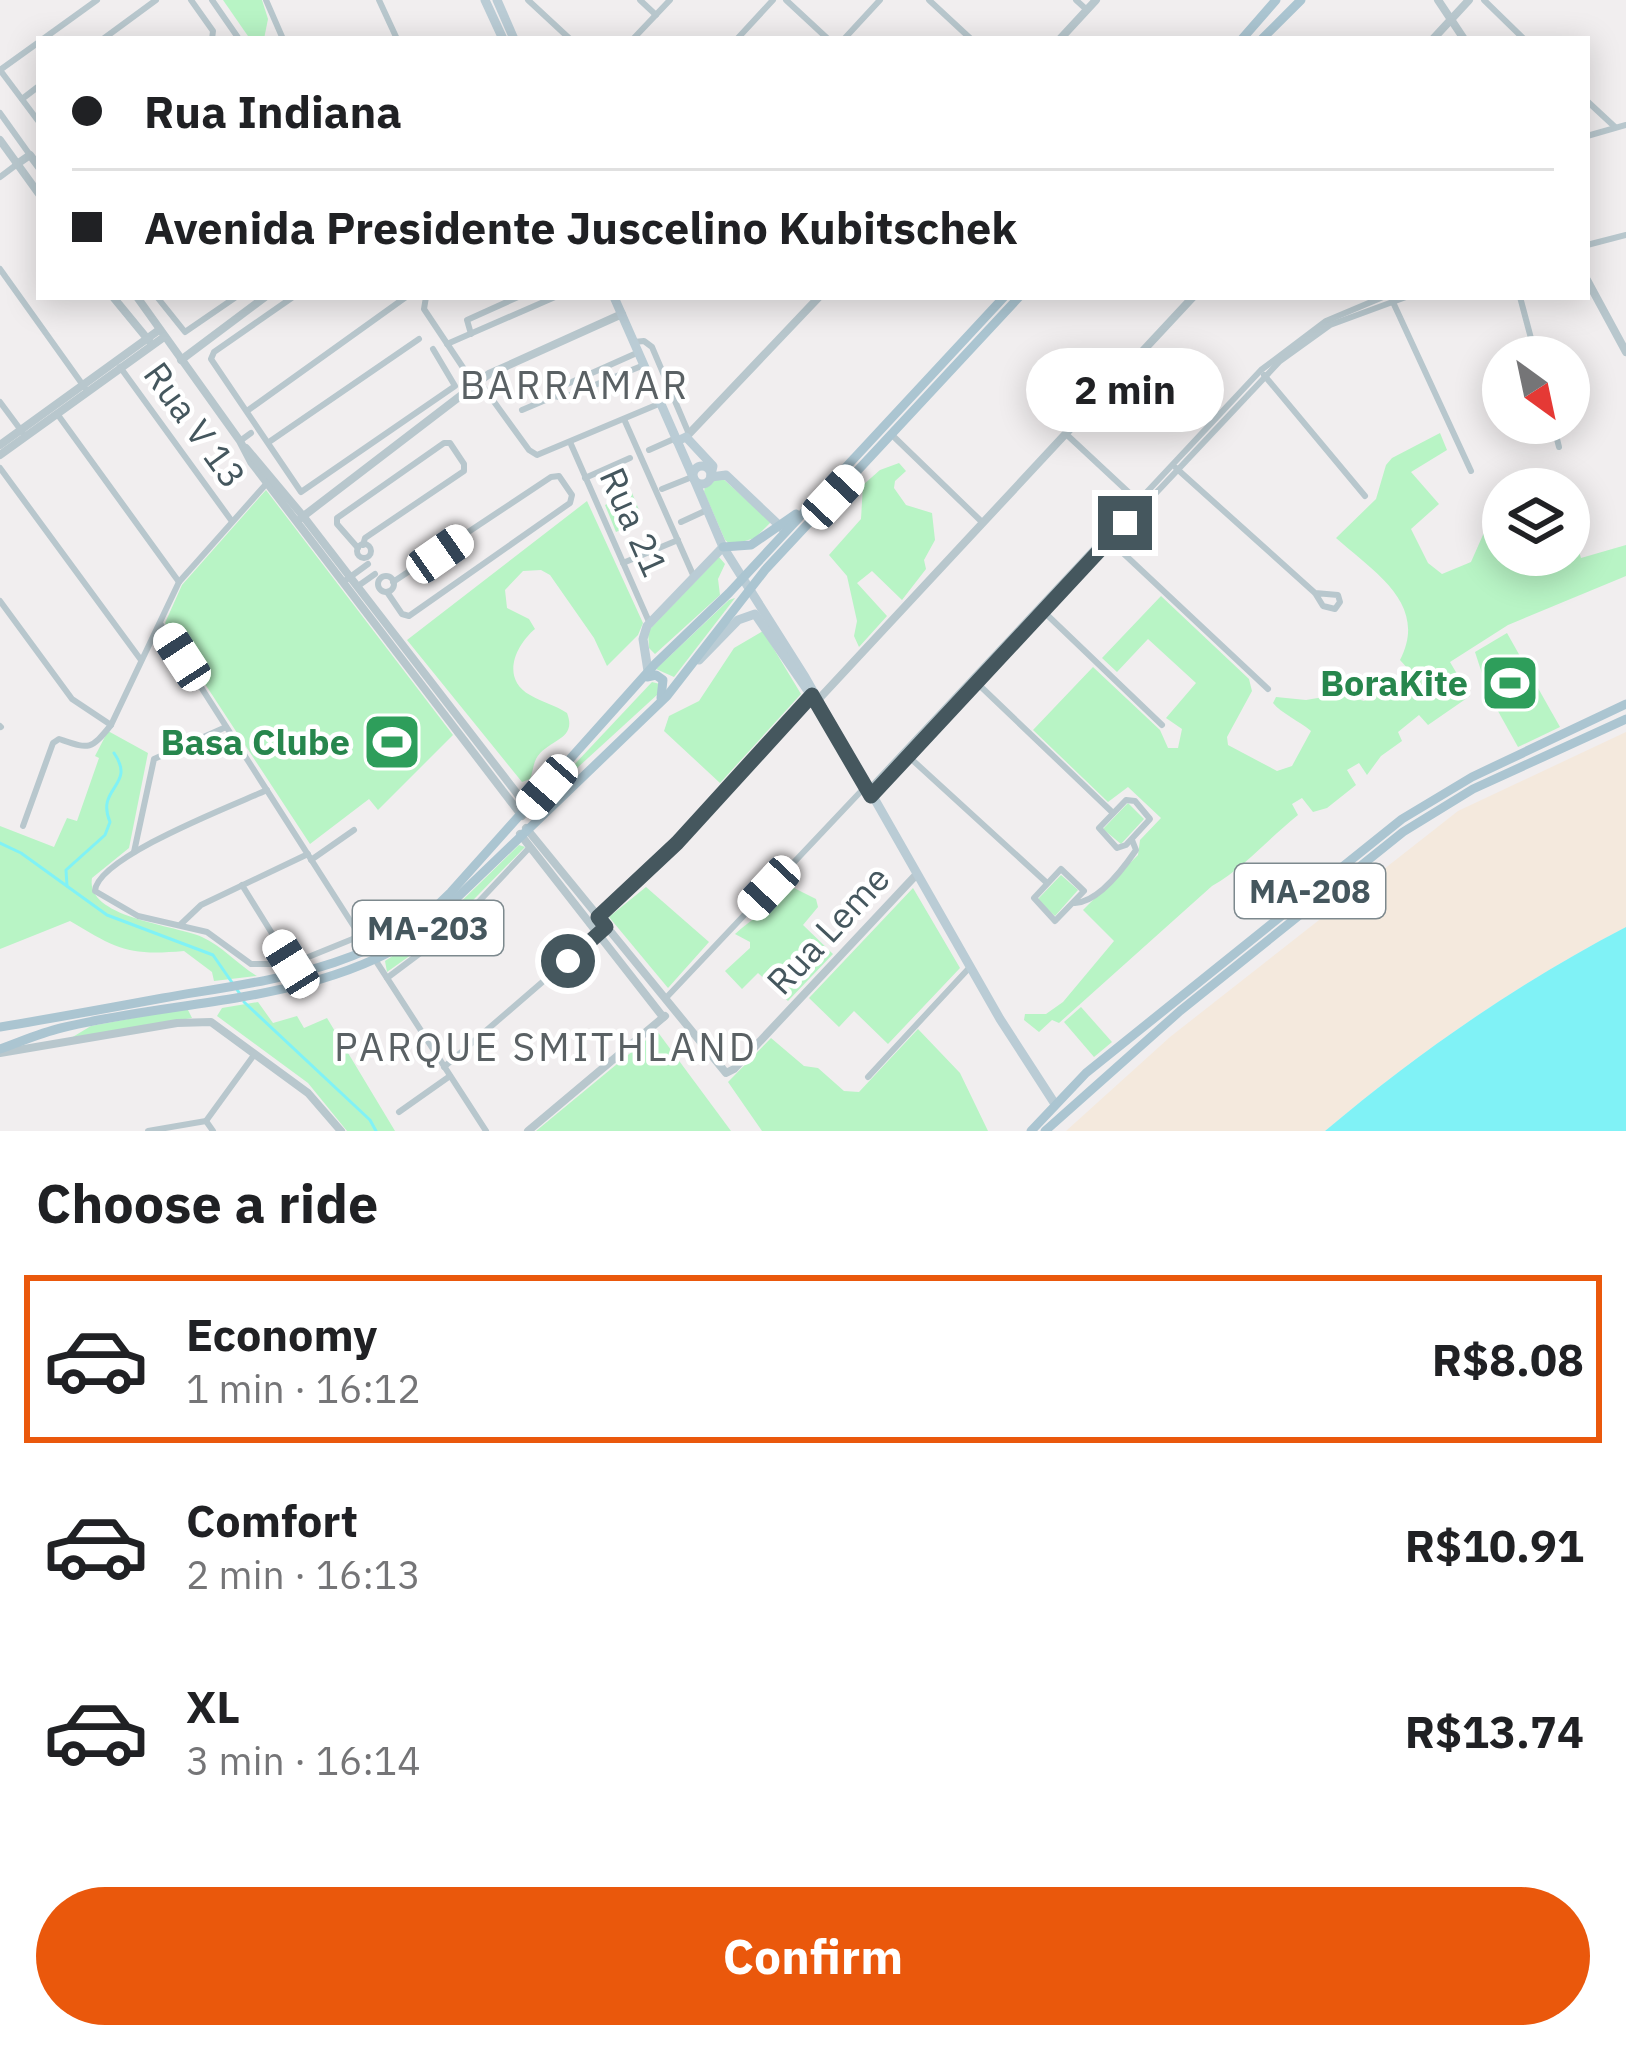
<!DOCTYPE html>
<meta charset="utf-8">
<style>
:root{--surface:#fff;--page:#f6f6f6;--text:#202124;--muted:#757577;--line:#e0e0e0;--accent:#ea580c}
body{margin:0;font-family:"IBM Plex Sans",sans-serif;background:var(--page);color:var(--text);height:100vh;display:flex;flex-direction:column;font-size:45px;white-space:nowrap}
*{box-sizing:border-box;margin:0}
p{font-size:39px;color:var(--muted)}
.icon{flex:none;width:66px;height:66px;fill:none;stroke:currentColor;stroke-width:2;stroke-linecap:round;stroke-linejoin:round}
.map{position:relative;height:1131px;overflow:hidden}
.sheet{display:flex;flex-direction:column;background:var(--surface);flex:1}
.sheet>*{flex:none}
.guide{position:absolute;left:36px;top:36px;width:1554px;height:264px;border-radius:0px;box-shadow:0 6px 30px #0003;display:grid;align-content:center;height:264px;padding:0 36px;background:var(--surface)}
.needle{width:78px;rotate:147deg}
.fabs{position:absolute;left:1482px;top:336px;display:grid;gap:24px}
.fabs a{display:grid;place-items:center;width:108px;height:108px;border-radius:50%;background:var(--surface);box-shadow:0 6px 30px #0003;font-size:60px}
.end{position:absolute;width:54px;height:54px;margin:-27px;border:15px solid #45575e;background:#fff;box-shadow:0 0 0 6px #fff}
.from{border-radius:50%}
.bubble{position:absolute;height:84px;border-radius:42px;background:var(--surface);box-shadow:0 6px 30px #0003;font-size:39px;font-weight:800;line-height:84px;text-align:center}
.car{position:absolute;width:36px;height:72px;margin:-36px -18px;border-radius:15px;box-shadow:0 0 9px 3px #0007;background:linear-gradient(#fff 24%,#345 0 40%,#fff 0 76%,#345 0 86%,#fff 0)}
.guide b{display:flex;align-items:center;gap:42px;height:114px;font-size:45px}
.guide b+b{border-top:3px solid var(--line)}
.guide i{width:30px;height:30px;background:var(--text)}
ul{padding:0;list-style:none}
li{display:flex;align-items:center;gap:36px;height:168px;margin:0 24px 18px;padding:0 12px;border:6px solid transparent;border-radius:0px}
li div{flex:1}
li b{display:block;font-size:45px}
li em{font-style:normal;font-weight:800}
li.on{border-color:var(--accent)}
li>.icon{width:108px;height:108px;stroke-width:1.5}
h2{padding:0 36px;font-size:54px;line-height:144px}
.cta{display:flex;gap:24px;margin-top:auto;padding:24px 36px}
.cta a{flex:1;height:138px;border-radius:72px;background:var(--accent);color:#fff;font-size:48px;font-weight:800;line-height:138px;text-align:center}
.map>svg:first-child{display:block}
</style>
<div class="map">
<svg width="1626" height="1131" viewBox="0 0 1626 1131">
<rect width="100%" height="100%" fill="#f1eeef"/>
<g fill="#b8f4c5">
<polygon points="223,0 262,0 268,19 264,39 250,39"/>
<path d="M1440,433L1447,450L1411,472L1439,504L1411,529L1428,563L1442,574L1471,562L1490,519L1503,513V555H1569V519L1581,558L1626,545V576L1508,625L1450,662L1470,696L1428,725L1419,715L1398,732L1402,741L1381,756L1367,775L1359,763L1347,770L1356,785L1327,808L1313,812L1302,798L1292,804L1298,815C1268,839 1245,867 1212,886L1059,1023L1052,1020L1039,1032L1024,1020L1025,1014H1046L1063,1002L1114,941L1083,910L1138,855L1140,840L1161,818L1128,787L1108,802L1033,730L1093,667L1160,730L1168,748H1178L1182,729L1166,718L1196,683L1148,639L1117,672L1102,658L1161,596L1249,679L1252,691L1227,737L1228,745L1277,771L1292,766L1311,731C1299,721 1281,713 1273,703L1276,697L1306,700L1341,694L1364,701L1409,670L1400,660C1429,604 1374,572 1336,538L1376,499L1386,465L1392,458Z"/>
<polygon points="899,463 906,471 895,481 894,488 906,505 932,513 935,540 924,560 926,569 902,600 872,571 857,583 887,616 859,647 854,636 857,621 847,576 829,555 861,519 863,485 880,470"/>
<polygon points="720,476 771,522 755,538 731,545 725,540 704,492 705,486"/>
<polygon points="266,490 453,735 378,810 369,799 310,844 165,623 182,585"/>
<polygon points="632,493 643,520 616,532 605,505"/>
<path d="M587,501L643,623L638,635L607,666L594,638L550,575L541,570L523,571L505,590L507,608L529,619L535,629C516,645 500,678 530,695C542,702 555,705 567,713C578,741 547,739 536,759C533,765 533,772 530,779L522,782L407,640Z"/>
<polygon points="719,557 725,564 718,579 720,595 655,654 649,648 648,631"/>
<polygon points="735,598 674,677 656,669 729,600"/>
<polygon points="763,631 801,694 720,783 664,731 669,716 699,701 734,648"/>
<polygon points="1507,633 1560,727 1518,747 1489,695 1475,652"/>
<polygon points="652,682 660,684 658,694 576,769 573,766"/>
<path d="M108,731L148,753L129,848L92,878C85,918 175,925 202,937C222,946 237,964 257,976L214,981L212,972L184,951C128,956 117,949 70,921L0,949V826L54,847L67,818L77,821L99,758L95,756Z"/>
<polygon points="1128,803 1144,819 1121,844 1103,829"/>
<polygon points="519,845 525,847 439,935 387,972 385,961 433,929"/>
<polygon points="1061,875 1078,890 1055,916 1037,900"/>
<path d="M790,886L816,899L818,907L803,925L833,954L788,1001L758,973L742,989L725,971L750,948V942L735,934C753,917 776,906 790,886Z"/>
<polygon points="646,887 709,942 668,988 609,917"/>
<polygon points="913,888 960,968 888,1044 854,1011 839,1027 809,998"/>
<polygon points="258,1002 273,1023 297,1016 304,1028 327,1018 395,1131 347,1131 308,1083 217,1016 222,1008"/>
<polygon points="1081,1007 1112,1042 1094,1057 1064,1022"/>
<polygon points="187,1008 192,1018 71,1038 91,1026"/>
<polygon points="918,1029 960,1073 988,1131 762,1131 728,1082 771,1038 804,1066 818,1068 844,1091 859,1092"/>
<polygon points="657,1031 731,1131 536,1131"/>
</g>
<path fill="#f4e9dd" d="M1626,732V927C1518,983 1419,1052 1325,1131H1066L1170,1037L1458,811Z"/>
<path fill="#80f2f6" d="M1626,927V1131H1325C1419,1052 1518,983 1626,927Z"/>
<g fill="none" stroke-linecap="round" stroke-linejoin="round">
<g stroke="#80f2f6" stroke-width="3">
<polyline points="0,843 21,853 107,915 213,955 240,994"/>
<path d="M67,886L66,870L105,835L110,822C95,787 137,786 114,753"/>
<polyline points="244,1002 370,1120 376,1131"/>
</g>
<g stroke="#b8c7cd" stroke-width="6">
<polyline points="191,0 213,31 212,39"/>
<polyline points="212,0 239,39"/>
<polyline points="266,0 283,39"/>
<polyline points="379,0 397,39"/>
<polyline points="528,0 570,39"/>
<polyline points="640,0 656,15"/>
<polyline points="786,0 828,39"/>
<polyline points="929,0 971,39"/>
<polyline points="1076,0 1087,10"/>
<polyline points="1484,0 1524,39"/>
<polyline points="43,39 97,0"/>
<polyline points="103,39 156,0"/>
<polyline points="633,39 670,0"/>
<polyline points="737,39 773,0"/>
<polyline points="844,39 880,0"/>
<polyline points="0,70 39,122"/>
<polyline points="0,70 39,42"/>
<polyline points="22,99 39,86"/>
<polyline points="1587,101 1615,127"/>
<polyline points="0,113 30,155"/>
<polyline points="1587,136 1626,125"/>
<polyline points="0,177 16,165"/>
<polyline points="1587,245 1626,235"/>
<polyline points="0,269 85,388"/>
<polyline points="157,297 185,332 236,297"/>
<polyline points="293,297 214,352 211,359 301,492 455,386 433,349"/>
<polyline points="426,297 424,309 474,384"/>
<polyline points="1520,297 1536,357"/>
<polyline points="1392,300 1471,471"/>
<polyline points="471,334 467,320 518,297"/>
<polyline points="634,342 644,341 652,347 689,434"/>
<polyline points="447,344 555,297"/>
<polyline points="639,352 556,389 555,396 563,398 644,365"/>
<polyline points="120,367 231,520"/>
<polyline points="1264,375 1365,496"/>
<polyline points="479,381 529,450 537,455 661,403"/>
<polyline points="0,402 23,433"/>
<polyline points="522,410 555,396"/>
<polyline points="247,411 406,297"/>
<polyline points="58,415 179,582"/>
<polyline points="624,419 694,577"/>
<polyline points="1553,423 1559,447"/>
<polyline points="891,434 983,523"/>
<polyline points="1066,434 1139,502"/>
<polyline points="240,441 251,433"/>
<polyline points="269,442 419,339"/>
<polyline points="570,442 650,624"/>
<polyline points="649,450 676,438"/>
<polyline points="0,468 141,660"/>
<polyline points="1176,468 1315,593 1323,606 1335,609 1340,602 1338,595 1315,593"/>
<polyline points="585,478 630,458"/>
<polyline points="662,489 692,477"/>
<polyline points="681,522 707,510"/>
<polyline points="1107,538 1268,689"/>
<circle cx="364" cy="551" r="7"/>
<polyline points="358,548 337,524 337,518 444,443 450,443 464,464 464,471 365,538 363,545"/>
<polyline points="623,563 678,540"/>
<circle cx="386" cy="584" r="8"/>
<polyline points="346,580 368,564"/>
<polyline points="358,586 375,574"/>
<polyline points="387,592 402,614 409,616 570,503 572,495 559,476 551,477 393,582"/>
<polyline points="0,601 72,699 111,725"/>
<polyline points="1043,611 1162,725"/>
<polyline points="160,623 360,936 377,948"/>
<polyline points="977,683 1113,813"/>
<polyline points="0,726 1,727"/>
<polyline points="908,756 1047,883"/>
<polyline points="870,788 1261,370 1326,321 1383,297"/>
<path d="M267,790C234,805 97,857 95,891L138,916L207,932L251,964H291L360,936"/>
<polyline points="873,794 1280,361 1330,325 1406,297"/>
<polygon points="1126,800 1135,801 1150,819 1126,845 1117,848 1099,828"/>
<path d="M23,826L53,743L59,739C89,749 90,751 111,725L179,582L267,483"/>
<polyline points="134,852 154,759 226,727"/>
<polyline points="311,860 354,830"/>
<polygon points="1061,869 1084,891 1055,921 1034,898"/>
<polyline points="242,885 291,964"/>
<path d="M1075,903C1098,902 1123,869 1136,850L1132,840"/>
<polyline points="181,924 201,905 308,854"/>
<polyline points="376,961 486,1131"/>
<polyline points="387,978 455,927 530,847"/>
<polyline points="665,999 865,787"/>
<polyline points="444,1067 606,927"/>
<polyline points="868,1077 970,967"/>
<polyline points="399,1112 450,1076"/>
<polyline points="206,1121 213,1131"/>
<polyline points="148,1131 206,1121 254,1055"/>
</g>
<g stroke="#b8c7cd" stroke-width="8">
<polyline points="1438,0 1464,39"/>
<polyline points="1060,39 1096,0"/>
<polyline points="1433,39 1469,0"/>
<polyline points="0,140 39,194"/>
<polyline points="17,164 30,155 39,167"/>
<polyline points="1587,280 1626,352"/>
<polyline points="113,297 150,342"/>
<polyline points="137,297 240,441 251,462 522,816"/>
<polyline points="181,360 265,297"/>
<polyline points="686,437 819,297"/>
<polyline points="0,445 159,330"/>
<polyline points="246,448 303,516 519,796 527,798 542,785"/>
<polyline points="0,455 164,337"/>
<polyline points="301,518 489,374 622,314"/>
<polyline points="817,701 1193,297"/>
<polyline points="526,828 726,1073 734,1069 916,875"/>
<polyline points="520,834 663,1017"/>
<polyline points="590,923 677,843 812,695"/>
<polyline points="0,1053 177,1023 211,1022 308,1093 341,1131"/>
<polyline points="528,1131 665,1016"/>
</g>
<g stroke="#baccd5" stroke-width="9">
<polyline points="485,0 503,39"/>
<polyline points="497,0 514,39"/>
<polyline points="614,297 693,477"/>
<polyline points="677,441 686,437 713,466 711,475"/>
<circle cx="702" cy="475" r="9"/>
<polyline points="711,477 726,475 784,530"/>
<polyline points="694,479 723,547 805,677 1000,1019 1055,1104"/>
<polyline points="699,660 738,620 755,614 808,691"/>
<polyline points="648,671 643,639 647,626 723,547"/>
</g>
<g stroke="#abc5d1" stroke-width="9">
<polyline points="1242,39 1276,0"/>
<polyline points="1262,39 1301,0"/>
<polyline points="723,547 751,545 796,514"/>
<polyline points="647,677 656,675 663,680 661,698"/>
<path d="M0,1027C55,1018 109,1008 163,998C266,980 375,971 451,892L655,664L729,593L1004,297"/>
<path d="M0,1049C20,1042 40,1033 61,1028C179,999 311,1004 416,937L667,696L765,570L1019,297"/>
<polyline points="1031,1131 1086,1073 1402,819 1472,777 1626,704"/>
<polyline points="1045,1131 1180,1011 1403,832 1473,789 1626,719"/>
</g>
</g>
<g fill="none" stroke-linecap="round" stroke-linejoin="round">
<polyline stroke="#45575e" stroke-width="15" points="568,961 606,927 598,917 677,843 812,695 871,796 1125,523"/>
</g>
<defs>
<g id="stadium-square" transform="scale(3)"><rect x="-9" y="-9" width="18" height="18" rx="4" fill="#2e9e5b" stroke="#fff"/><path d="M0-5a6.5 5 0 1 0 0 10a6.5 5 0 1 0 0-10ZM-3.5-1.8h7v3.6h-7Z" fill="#fff"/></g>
</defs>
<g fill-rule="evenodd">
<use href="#stadium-square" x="1510" y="683"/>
<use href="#stadium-square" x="392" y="742"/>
</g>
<g text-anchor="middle" stroke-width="9" stroke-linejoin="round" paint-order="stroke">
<g fill="#fff" stroke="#7d898e" stroke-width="3">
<rect x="1235" y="864" width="150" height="54" rx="9"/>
<rect x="353" y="901" width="150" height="54" rx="9"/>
</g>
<g font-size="33" font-weight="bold" fill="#45575e">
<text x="1310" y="903">MA-208</text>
<text x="428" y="940">MA-203</text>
</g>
<g font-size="36" fill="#45575e" stroke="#fff">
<text transform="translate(195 425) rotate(54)" y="13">Rua V 13</text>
<text transform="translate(634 522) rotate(66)" y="13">Rua 21</text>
<text transform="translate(828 930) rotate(-47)" y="13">Rua Leme</text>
</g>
<g font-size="36" font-weight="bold" fill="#27864d" stroke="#fff" text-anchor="end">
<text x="1468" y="696">BoraKite</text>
<text x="350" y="755">Basa Clube</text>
</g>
<g font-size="39" letter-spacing="3" fill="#5a6164" stroke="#fff">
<text x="575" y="399">BARRAMAR</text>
<text x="546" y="1061">PARQUE SMITHLAND</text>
</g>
</g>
</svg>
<div class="fabs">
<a><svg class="needle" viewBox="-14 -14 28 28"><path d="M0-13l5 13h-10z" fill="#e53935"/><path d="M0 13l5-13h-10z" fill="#757577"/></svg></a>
<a><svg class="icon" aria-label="layers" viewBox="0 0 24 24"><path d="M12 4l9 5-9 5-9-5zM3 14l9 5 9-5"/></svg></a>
</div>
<i class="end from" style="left:568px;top:961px"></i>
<i class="end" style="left:1125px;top:523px"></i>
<div class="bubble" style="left:1026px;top:348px;width:198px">2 min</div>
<i class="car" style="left:833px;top:497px;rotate:43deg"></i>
<i class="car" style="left:440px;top:554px;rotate:55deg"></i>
<i class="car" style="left:182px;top:657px;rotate:327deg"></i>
<i class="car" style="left:547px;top:787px;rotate:221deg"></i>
<i class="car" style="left:769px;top:888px;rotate:223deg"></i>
<i class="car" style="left:291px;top:964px;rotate:328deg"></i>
<div class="guide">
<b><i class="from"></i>Rua Indiana</b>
<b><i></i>Avenida Presidente Juscelino Kubitschek</b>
</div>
</div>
<section class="sheet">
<h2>Choose a ride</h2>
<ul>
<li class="on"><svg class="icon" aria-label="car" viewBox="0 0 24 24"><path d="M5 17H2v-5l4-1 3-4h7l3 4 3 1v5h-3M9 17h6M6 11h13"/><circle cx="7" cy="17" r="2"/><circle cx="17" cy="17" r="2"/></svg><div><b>Economy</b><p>1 min · 16:12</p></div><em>R$8.08</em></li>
<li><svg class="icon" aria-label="car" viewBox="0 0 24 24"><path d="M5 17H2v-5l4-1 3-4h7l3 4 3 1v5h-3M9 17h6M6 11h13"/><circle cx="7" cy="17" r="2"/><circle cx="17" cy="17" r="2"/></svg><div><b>Comfort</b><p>2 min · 16:13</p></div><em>R$10.91</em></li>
<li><svg class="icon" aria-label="car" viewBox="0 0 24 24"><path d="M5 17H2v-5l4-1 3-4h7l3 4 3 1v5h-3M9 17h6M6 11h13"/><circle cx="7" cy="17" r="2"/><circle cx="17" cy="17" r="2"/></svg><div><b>XL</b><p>3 min · 16:14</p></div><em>R$13.74</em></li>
</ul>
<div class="cta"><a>Confirm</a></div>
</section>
